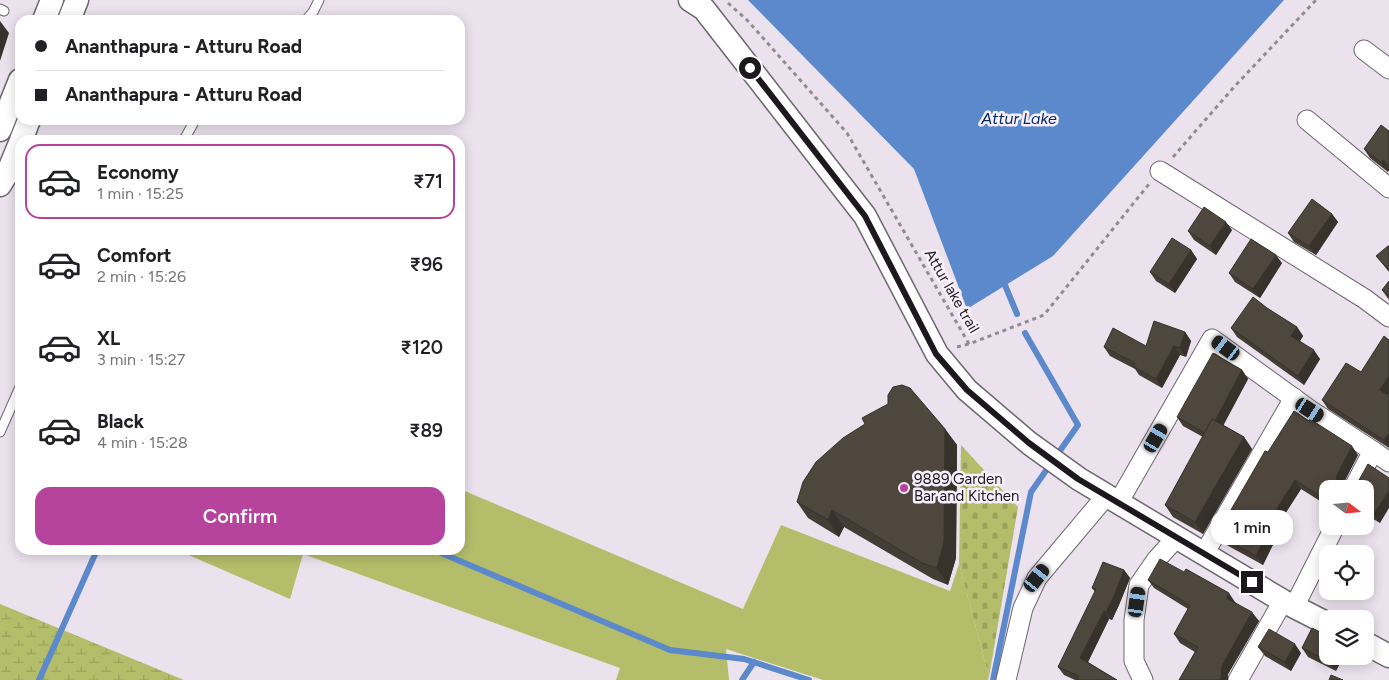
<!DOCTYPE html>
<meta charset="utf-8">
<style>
:root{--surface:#fff;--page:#f2f2f2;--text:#202124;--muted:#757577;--line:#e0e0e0;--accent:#b6439c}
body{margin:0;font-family:Figtree,sans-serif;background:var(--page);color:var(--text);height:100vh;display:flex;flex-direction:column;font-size:19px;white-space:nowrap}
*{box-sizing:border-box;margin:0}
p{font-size:16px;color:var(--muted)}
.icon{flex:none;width:28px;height:28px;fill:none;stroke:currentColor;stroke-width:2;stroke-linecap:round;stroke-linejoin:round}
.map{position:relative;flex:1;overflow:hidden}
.side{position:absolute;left:15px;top:135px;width:450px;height:420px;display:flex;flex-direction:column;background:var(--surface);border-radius:15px;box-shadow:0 2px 12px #0003}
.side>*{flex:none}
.top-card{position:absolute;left:15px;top:15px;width:450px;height:110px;border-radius:15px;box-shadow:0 2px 12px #0003;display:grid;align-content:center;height:110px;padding:0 20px;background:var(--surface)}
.needle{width:32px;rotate:106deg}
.buttons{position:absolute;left:1319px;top:480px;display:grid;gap:10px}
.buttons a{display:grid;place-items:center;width:55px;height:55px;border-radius:10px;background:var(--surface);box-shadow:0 2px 12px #0003;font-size:25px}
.end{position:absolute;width:22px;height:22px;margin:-11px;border:6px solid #1c191d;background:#fff;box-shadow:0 0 0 2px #fff}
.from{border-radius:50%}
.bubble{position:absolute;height:35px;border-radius:15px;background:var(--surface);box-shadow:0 2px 12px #0003;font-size:16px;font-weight:600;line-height:35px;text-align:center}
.car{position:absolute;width:15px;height:30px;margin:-15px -8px;border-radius:6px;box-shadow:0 0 4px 1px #0007;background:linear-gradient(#222 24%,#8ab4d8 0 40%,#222 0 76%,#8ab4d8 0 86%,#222 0)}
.top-card b{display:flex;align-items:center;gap:18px;height:48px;font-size:19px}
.top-card b+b{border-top:1px solid var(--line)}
.top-card i{width:12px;height:12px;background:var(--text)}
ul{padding:9px 0 0;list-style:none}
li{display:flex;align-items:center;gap:15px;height:75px;margin:0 10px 8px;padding:0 10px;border:2px solid transparent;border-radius:15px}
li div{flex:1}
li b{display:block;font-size:19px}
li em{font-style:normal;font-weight:600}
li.current{border-color:var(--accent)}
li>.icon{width:45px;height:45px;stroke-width:1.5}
.primary-button{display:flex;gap:10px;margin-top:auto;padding:10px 20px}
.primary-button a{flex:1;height:58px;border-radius:15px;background:var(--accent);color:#fff;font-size:20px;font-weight:600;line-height:58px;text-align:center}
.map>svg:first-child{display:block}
</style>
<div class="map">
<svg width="1389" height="680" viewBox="0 0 1389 680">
<defs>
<pattern id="wetland-marsh" width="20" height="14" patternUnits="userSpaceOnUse" patternTransform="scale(1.25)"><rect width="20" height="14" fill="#b4bd69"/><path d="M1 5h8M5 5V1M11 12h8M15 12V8" fill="none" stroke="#9aa25b"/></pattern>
<pattern id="cemetery-stones" width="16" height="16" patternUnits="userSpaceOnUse" patternTransform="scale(1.25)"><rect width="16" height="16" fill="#b4bd69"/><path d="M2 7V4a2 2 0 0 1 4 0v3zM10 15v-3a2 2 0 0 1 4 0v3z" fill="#9aa25b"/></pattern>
</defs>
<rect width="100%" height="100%" fill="#ebe2ee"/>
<polygon fill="#b4bd69" points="460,489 743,609 781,525 950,591 959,564 989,677 988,680 823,680 726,649 729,680 616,680 620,668 303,554 290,599 177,550 460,550"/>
<polygon fill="url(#wetland-marsh)" points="0,604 184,680 0,680"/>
<polygon fill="url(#cemetery-stones)" points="961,445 1018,507 989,677 959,564"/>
<polygon fill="#5c89cc" points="748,0 1284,0 1053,256 967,309 914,169"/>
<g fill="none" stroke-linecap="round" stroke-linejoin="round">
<g stroke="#5c89cc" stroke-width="6">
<polyline points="1002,278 1017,314"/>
<polyline points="434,550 670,650 744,659 809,680"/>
<polyline points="39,680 97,550"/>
<polyline points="742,680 754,662"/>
<polyline points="993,680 1031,492 1078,425 1025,333"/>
</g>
<g stroke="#6e6670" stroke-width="11">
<g id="service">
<polyline points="0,9 4,11"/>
<polyline points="306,20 313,12 319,0"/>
<polyline points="184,140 195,120"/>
<polyline points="0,432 20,387"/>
</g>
</g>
<g stroke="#6e6670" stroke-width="21">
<g id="minor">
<polyline points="1364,50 1389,69"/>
<polyline points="1307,120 1389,188"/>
<polyline points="1160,171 1365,299 1389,317"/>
<polyline points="1373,451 1389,462"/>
<polyline points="1118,503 1212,339 1310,410 1373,451 1353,489"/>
<polyline points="1204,554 1294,398"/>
<polyline points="1294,607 1335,526"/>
<polyline points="1006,680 1023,608 1037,578 1106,496"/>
<polyline points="1143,680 1134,661 1134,620 1139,585 1157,559 1176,538"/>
<polyline points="1238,680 1283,601"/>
</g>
</g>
<g stroke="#6e6670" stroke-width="25">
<g id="tertiary">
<polyline points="690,0 704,9 865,216 937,354 967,390 1029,443 1079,479 1283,601 1328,624"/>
<polyline points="44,20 52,0"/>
<polyline points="69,20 77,0"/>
<polyline points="0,130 20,80"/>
<polyline points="21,140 29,120"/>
<polyline points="0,185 8,172 20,143"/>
<polyline points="1365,643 1389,656"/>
</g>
</g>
<g stroke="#928b94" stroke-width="3" stroke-dasharray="4 4" stroke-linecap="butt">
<polyline points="728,3 747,20 847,133 969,344 1044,315 1149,184"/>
<polyline points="1173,157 1234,87 1316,0"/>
<polyline points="957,347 969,344"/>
</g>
<use href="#service" stroke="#fff" stroke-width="9"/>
<use href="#minor" stroke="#fff" stroke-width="19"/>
<use href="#tertiary" stroke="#fff" stroke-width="22"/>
</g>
<g fill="#443d35">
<polygon points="1389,131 1389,170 1388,172 1370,158 1364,149"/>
<polygon points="1332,214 1338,222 1316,255 1294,242 1288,233"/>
<polygon points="1232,230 1216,255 1194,240 1188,231"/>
<polygon points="1389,246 1389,272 1376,256"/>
<polygon points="1191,250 1197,259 1175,293 1156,281 1150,272"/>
<polygon points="1282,263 1260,298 1235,282 1229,273"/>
<polygon points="1389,281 1389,300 1382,290"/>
<polygon points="1267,308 1297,327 1303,336 1300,341 1320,359 1304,385 1237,337 1231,328"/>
<polygon points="1185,332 1191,341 1186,357 1180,355 1162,388 1139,375 1135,369 1110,356 1104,347 1146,346"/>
<polygon points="1389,340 1389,394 1388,395 1389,396 1389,448 1328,409 1322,400 1361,372"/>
<polygon points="1242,370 1248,379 1223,425 1244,437 1252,449 1203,534 1173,517 1165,505 1203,437 1183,426 1177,417"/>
<polygon points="1309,421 1358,455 1343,484 1328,489 1328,506 1301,489 1283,517 1285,520 1263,565 1223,543 1217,534 1268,452"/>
<polygon points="945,429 957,445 956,558 948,585 933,579 844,527 839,537 808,518 797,502"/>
<polygon points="1368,464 1380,523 1365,514 1365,489"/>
<polygon points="1124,570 1130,578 1119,605 1112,620 1109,619 1088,662 1117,680 1075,680 1064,675 1058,667 1095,592 1092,588"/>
<polygon points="1148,580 1235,602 1259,621 1228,674 1228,680 1179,680 1195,652 1180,643 1174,634 1188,609 1154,588"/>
<polygon points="1312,628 1336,671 1308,657 1302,648"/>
<polygon points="1258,647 1301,653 1291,671 1265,656"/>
</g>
<g fill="#37322b">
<polygon points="0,21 9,33 0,61"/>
<polygon points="1383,160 1389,169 1388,172 1382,163"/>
<polygon points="1332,214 1338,222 1316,255 1309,246"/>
<polygon points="1226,222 1232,230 1216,255 1210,246"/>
<polygon points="1191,250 1197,259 1175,293 1169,284"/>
<polygon points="1276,255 1282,263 1260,298 1253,289"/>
<polygon points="1297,327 1303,336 1298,344 1291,336"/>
<polygon points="1185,332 1191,341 1186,357 1180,348"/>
<polygon points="1174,346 1180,355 1162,388 1156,379"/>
<polygon points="1314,350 1320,359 1304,385 1298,376"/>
<polygon points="1242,370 1248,379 1214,443 1208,434"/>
<polygon points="1389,376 1389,394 1386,399 1380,390"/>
<polygon points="945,429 957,445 956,558 948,585 937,568"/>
<polygon points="1389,433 1389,447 1384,440"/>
<polygon points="1244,437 1252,449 1203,534 1195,522"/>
<polygon points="1352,446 1358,455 1343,484 1342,489 1339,489 1337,486 1336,481 1337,475"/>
<polygon points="1295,480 1301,489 1283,517 1285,520 1263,565 1256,556 1276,510"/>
<polygon points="1389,490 1389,508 1380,523 1374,514"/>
<polygon points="832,510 844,527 839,537 828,520"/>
<polygon points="1124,570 1130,578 1119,605 1112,620 1106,612"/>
<polygon points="1229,593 1235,602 1233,606 1226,598"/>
<polygon points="1104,611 1109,619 1086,666 1080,658"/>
<polygon points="1252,612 1259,621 1228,674 1228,680 1220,680 1222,666"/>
<polygon points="1295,644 1301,653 1291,671 1285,662"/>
<polygon points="1333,656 1344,656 1336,671 1330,662"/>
</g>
<g fill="#4f473e" stroke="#37322b">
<polygon points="1381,125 1389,131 1389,165 1383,160 1382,163 1364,149"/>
<polygon points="1312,199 1332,214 1309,246 1288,233"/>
<polygon points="1204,207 1226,222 1210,246 1188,231"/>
<polygon points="1172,238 1191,250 1169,284 1150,272"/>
<polygon points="1251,239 1276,255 1253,289 1229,273"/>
<polygon points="1388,246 1389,246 1389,270 1376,256"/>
<polygon points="1389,281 1389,296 1382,290"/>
<polygon points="1253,297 1267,308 1297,327 1291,336 1314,350 1298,376 1231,328"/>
<polygon points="1154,321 1185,332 1180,348 1174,346 1156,379 1133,366 1135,363 1104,347 1113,328 1146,346"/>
<polygon points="1384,336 1389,340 1389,376 1380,390 1389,396 1389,433 1384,440 1322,400 1346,363 1361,372"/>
<polygon points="1213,353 1242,370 1215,421 1212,419 1205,433 1177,417"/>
<polygon points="902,385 910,388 945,429 944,542 937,568 922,563 832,510 828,520 797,502 803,482 816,462 843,438 865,424 862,418 888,404 888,395 893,387"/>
<polygon points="1294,411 1309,421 1310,419 1352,446 1337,475 1336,481 1337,486 1340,489 1328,489 1328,498 1326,500 1295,480 1276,510 1279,511 1256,556 1217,534 1265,451 1268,452"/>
<polygon points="1212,419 1244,437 1195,522 1165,505"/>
<polygon points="1368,464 1389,478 1389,490 1374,514 1365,509 1365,489 1354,489"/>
<polygon points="1160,559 1184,572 1186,569 1229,593 1226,598 1252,612 1222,666 1221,677 1220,680 1179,680 1198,647 1174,634 1190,605 1148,580"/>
<polygon points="1103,562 1124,570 1114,596 1106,612 1104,611 1080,658 1117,680 1077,680 1079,676 1058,667 1096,589 1092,588"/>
<polygon points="1312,628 1328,636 1328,656 1333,656 1330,662 1302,648"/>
<polygon points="1269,629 1295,644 1285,662 1258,647"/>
<polygon points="1331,675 1343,680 1329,680"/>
</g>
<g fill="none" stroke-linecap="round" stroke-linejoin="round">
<polyline stroke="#1c191d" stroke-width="6" points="750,68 865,216 936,354 967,390 1029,443 1078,479 1252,582"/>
</g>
<circle fill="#b6439c" stroke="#f8effb" stroke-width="2" cx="904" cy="488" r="5"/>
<g text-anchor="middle" stroke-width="5" stroke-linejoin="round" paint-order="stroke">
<g font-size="15" fill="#1c191d" stroke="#f8effb">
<text transform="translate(952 291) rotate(60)" y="5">Attur lake trail</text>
</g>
<g font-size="15" fill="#1c191d" stroke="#f8effb" text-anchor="start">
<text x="914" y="484">9889 Garden<tspan x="914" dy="17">Bar and Kitchen</tspan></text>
</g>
<g font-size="16" font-style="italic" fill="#002d68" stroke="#f8effb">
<text x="1019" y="124">Attur Lake</text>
</g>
</g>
</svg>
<div class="buttons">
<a><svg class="needle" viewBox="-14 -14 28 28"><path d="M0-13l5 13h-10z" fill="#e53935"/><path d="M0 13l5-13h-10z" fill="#757577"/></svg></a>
<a><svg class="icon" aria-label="locate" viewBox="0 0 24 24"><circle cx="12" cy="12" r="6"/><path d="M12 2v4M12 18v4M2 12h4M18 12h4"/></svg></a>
<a><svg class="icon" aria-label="layers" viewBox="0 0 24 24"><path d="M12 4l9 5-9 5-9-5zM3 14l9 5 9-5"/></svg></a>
</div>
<i class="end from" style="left:750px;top:68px"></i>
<i class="end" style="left:1252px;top:582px"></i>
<div class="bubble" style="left:1211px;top:510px;width:82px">1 min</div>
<i class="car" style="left:1226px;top:348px;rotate:306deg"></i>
<i class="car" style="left:1310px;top:410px;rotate:123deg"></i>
<i class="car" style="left:1156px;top:438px;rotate:30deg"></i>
<i class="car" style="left:1037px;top:578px;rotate:38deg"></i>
<i class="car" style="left:1137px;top:602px;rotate:8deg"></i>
<div class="top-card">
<b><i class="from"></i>Ananthapura - Atturu Road</b>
<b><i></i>Ananthapura - Atturu Road</b>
</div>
<section class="side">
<ul>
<li class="current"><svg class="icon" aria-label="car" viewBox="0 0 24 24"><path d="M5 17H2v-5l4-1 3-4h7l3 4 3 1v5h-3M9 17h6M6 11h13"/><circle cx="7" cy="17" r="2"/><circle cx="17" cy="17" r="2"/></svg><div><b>Economy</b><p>1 min · 15:25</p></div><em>₹71</em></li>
<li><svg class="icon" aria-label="car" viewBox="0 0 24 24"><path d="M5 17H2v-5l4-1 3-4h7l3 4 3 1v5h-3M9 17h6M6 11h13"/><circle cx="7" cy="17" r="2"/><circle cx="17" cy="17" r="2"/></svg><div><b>Comfort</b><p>2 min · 15:26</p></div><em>₹96</em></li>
<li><svg class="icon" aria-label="car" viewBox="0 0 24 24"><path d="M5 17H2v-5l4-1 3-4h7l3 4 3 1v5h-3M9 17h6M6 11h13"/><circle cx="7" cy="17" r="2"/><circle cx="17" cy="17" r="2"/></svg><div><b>XL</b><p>3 min · 15:27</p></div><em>₹120</em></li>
<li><svg class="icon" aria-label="car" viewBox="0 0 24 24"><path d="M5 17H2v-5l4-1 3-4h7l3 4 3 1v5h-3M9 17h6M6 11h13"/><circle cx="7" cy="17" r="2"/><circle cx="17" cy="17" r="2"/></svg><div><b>Black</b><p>4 min · 15:28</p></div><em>₹89</em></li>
</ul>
<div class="primary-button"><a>Confirm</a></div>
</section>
</div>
